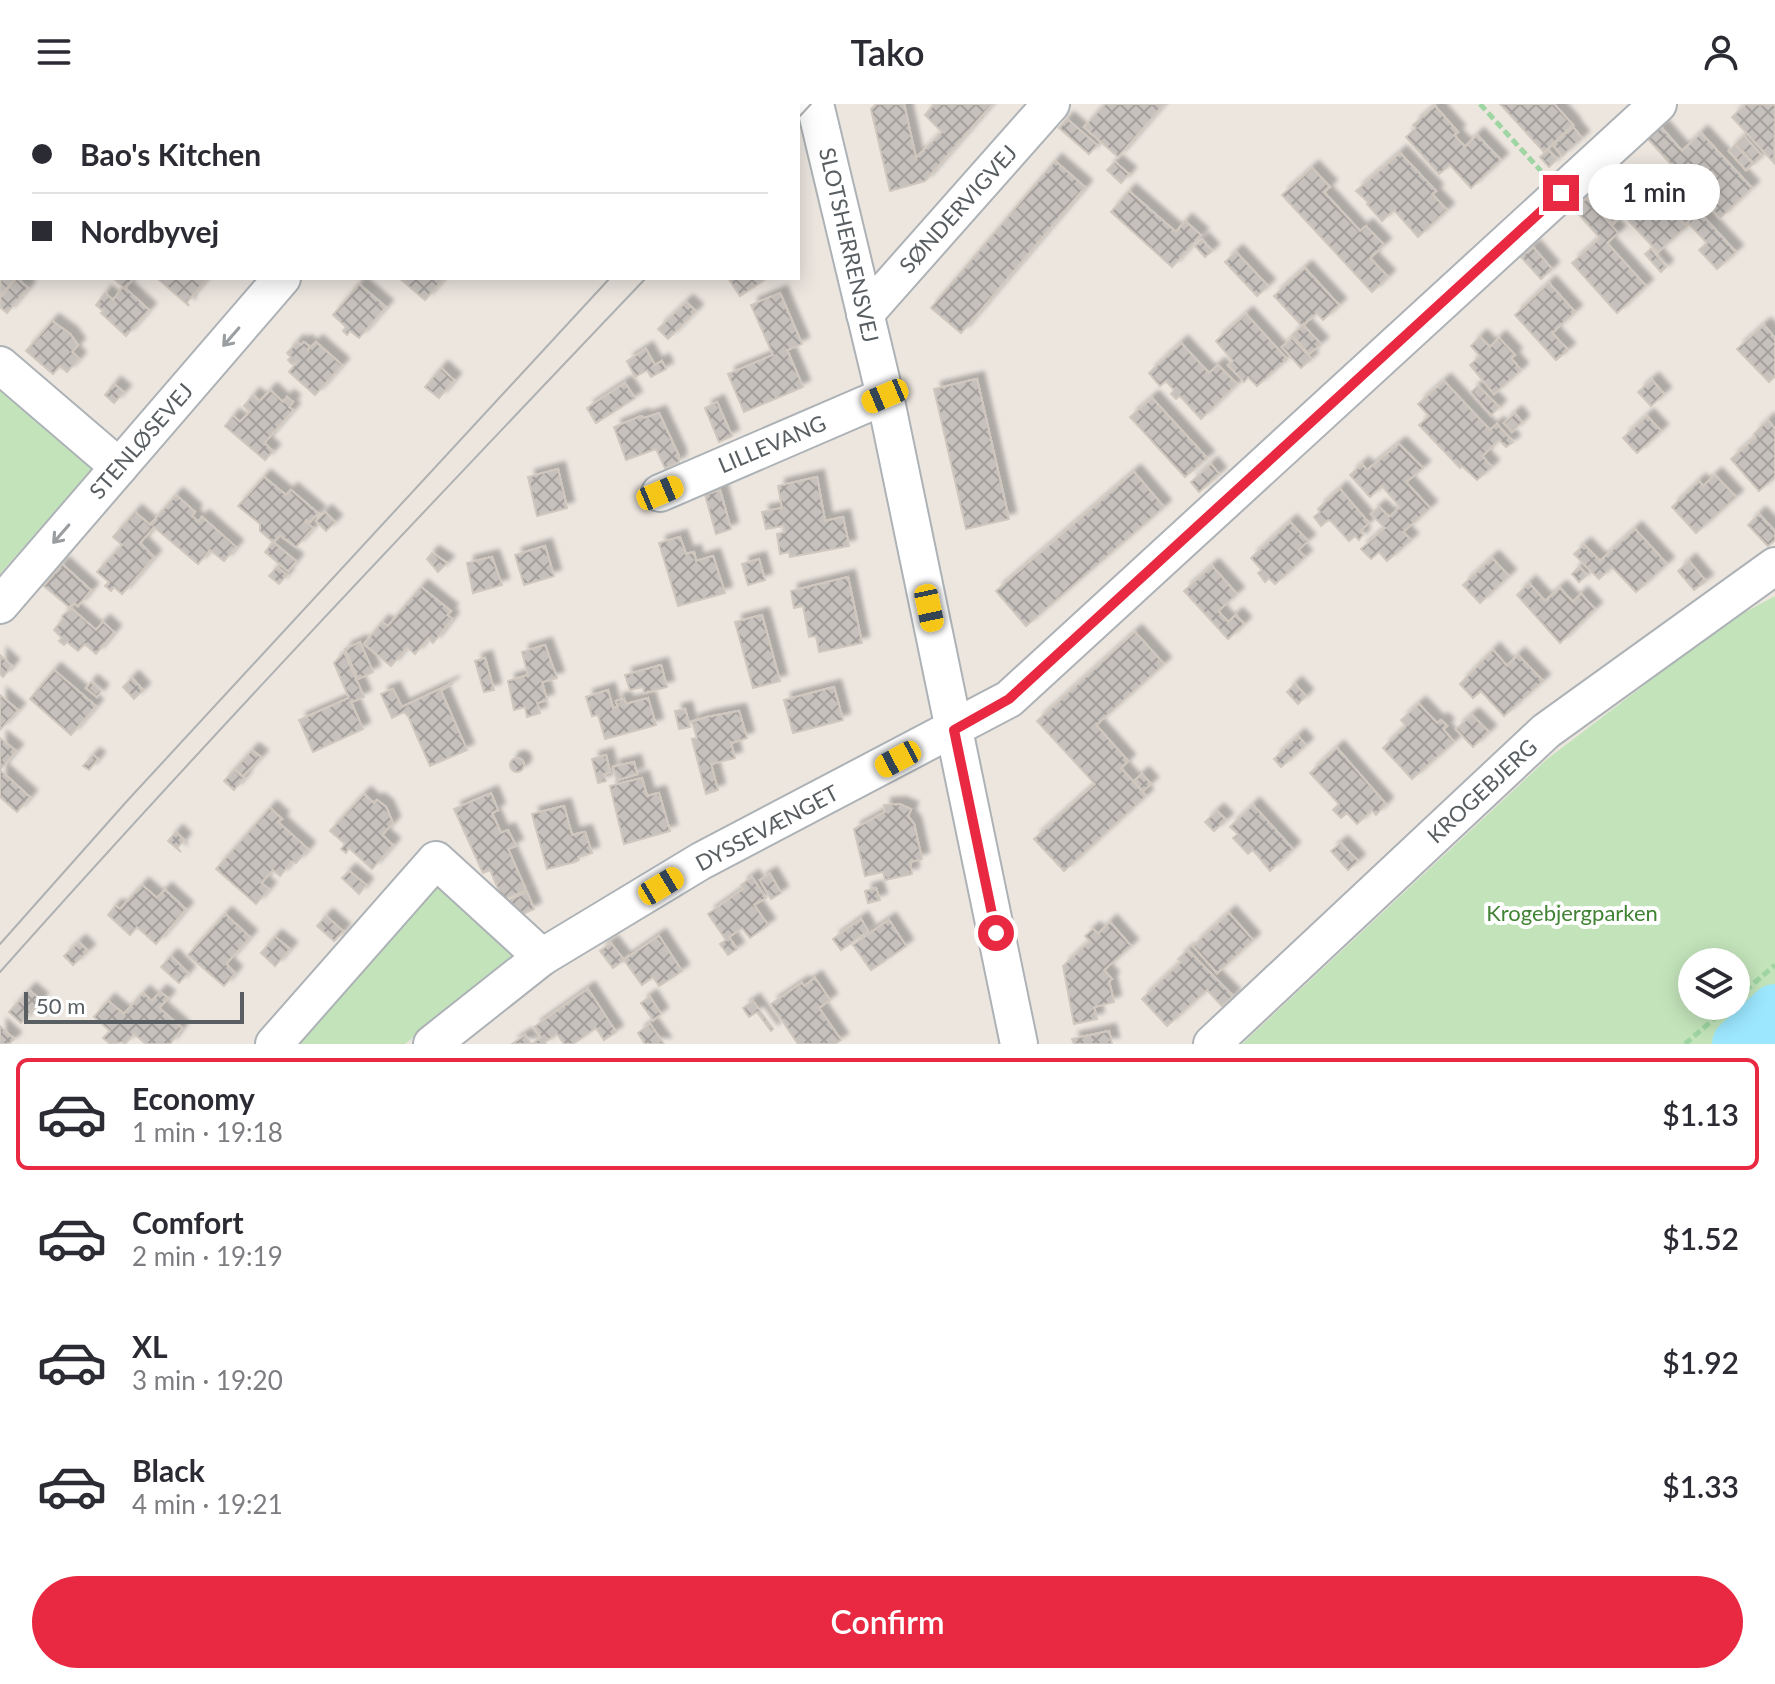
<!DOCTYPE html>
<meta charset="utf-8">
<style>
:root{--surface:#fff;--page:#f2f2f3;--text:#2b2b33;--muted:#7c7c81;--line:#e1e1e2;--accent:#e82941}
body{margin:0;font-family:Lato,sans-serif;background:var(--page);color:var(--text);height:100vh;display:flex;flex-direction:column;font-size:30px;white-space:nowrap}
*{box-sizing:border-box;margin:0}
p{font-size:26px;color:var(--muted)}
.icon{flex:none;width:44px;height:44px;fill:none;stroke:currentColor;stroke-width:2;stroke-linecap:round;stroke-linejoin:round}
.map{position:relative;height:940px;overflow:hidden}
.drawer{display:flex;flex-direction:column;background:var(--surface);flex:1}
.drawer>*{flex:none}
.hud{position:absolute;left:0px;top:0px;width:800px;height:176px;box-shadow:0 4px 20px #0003;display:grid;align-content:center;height:176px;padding:0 32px;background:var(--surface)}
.controls{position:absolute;left:1678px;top:844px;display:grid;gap:16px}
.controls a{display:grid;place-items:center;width:72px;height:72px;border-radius:50%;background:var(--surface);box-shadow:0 4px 20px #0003;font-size:40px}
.scale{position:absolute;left:24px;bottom:20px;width:220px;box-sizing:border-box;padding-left:8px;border:4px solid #585e61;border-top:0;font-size:22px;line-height:28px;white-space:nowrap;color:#585e61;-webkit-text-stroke:6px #fff;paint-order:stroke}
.end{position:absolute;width:36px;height:36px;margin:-18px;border:10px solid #e82941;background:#fff;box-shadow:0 0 0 4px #fff}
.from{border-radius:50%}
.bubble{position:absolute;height:56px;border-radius:28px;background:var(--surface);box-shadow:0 4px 20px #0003;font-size:26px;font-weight:600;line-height:56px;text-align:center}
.car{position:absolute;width:24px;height:48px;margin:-24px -12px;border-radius:10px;box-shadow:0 0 6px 2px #0007;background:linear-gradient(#f5c518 24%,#345 0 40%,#f5c518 0 76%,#345 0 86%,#f5c518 0)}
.hud b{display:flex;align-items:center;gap:28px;height:76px;font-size:30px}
.hud b+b{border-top:2px solid var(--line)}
.hud i{width:20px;height:20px;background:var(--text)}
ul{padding:14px 0 0;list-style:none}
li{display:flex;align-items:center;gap:24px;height:112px;margin:0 16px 12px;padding:0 16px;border:4px solid transparent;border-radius:12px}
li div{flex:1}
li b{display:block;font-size:30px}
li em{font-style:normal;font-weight:600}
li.selected{border-color:var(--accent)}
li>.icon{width:72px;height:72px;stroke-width:1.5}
.action{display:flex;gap:16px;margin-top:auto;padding:16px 32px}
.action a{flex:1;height:92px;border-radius:48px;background:var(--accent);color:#fff;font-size:32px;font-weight:600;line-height:92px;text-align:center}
header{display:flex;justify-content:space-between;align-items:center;height:104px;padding:0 32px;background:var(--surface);font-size:36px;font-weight:600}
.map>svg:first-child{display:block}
</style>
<header><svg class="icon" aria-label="menu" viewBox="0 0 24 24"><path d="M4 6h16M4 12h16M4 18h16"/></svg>Tako<svg class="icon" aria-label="person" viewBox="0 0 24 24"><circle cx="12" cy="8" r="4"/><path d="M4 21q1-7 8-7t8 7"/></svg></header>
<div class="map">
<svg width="1775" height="940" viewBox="0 0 1775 940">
<defs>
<pattern id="building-cross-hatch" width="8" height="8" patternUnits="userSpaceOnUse" patternTransform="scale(2)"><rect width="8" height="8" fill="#c6c1bd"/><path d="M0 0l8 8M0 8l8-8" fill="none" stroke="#a4a09d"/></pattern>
<filter id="shadow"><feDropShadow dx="7" dy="-7" stdDeviation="2" flood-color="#0004"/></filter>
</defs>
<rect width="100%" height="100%" fill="#ece6df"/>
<g fill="#c3e4bb" fill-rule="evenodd">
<polygon points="0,277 96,360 0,470"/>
<path d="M1775,492V940H1242L1546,656L1727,518ZM1692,858H1736V902H1692Z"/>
<polygon points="441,776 515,852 405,940 292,940"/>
</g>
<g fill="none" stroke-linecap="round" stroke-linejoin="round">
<polyline stroke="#9ce7fe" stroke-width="52" points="1738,940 1775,906"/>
</g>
<g fill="url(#building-cross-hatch)" stroke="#d0c7be" stroke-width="2" filter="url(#shadow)">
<polygon points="169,0 228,0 230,2 167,2"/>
<polygon points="553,0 691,0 551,2"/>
<polygon points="876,0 904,0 916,54 942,28 925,11 934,0 992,0 925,77 890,87 871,5"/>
<polygon points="1105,0 1164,0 1118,53 1084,23"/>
<polygon points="1500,0 1554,0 1573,21 1544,48"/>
<polygon points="1746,0 1775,1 1774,59 1732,13"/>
<polygon points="1435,2 1458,28 1454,31 1465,43 1477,31 1501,56 1471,84 1450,61 1439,70 1406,33 1416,24 1413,21"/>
<polygon points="1067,15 1097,41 1089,50 1059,24"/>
<polygon points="1573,23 1582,34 1562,52 1553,41"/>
<polygon points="1661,23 1682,47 1701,29 1752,84 1720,114 1648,35"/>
<polygon points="1744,32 1762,52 1754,59 1736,40"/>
<polygon points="1735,41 1753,60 1746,66 1729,47"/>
<polygon points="1548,46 1557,55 1549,63 1540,53"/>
<polygon points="1400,49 1436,87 1432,90 1447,106 1418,133 1394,106 1382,117 1367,100 1368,98 1356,87"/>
<polygon points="1055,57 1085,83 961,229 931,204"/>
<polygon points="1115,58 1129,70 1121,79 1107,66"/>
<polygon points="1312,64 1330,83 1324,88 1360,127 1366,122 1384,141 1370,154 1388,173 1372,188 1282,91"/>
<polygon points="1600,80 1623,105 1622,112 1613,120 1587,92"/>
<polygon points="1129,87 1176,128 1185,117 1201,131 1172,163 1111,108"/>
<polygon points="1656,90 1685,121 1699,108 1736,148 1717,165 1699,146 1707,139 1689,120 1658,148 1628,116"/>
<polygon points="1587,94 1618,129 1607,139 1646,182 1617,209 1572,159 1600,134 1574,105"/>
<polygon points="2,129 2,174 16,174 0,192"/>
<polygon points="1202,136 1212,147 1205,153 1195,142"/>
<polygon points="1533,143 1552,165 1541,175 1521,153"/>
<polygon points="1651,145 1666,163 1661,168 1645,150"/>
<polygon points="1236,148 1268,182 1257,192 1225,158"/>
<polygon points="1305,164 1339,201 1323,216 1317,209 1303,221 1321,240 1309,250 1292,231 1302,222 1274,192"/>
<polygon points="17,174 28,184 7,209 0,203 0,194"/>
<polygon points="113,174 134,174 125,184 149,206 126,232 101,209 103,207 96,201 105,189 113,196 123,183"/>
<polygon points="157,174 207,174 187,198 189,202"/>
<polygon points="399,174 444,174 425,196"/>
<polygon points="728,174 767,174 740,192"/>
<polygon points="1549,179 1575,208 1552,229 1568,246 1556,256 1515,211"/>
<polygon points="359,180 386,203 359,234 350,227 347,231 343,227 346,223 333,211"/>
<polygon points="780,189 802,240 787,246 803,283 744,308 728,270 773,251 751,201"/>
<polygon points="686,198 696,207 668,235 658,225"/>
<polygon points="1246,210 1287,255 1257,282 1248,273 1244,278 1228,261 1233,257 1216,237"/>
<polygon points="52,217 70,230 78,241 72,248 79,255 67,268 60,262 53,270 26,247"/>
<polygon points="1764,221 1775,234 1775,272 1769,278 1737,245"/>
<polygon points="1480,233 1490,243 1499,234 1515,251 1511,254 1521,266 1494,290 1470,261 1480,252 1471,242"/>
<polygon points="1292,234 1311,255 1301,264 1282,243"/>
<polygon points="297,238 301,241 304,238 309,242 308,246 316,238 342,261 315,291 289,268 297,258 292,260 288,256 291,253 287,249"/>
<polygon points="1181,239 1209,269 1218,261 1237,280 1201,315 1180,292 1176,295 1171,290 1174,286 1166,277 1160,282 1149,269"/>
<polygon points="646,245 655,261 662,257 666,265 651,273 647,266 635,273 627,257"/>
<polygon points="441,264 454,276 439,294 425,283"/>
<polygon points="977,275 1009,415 966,425 934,285"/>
<polygon points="1652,276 1664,290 1651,302 1638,288"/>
<polygon points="1444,277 1490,326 1497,320 1513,338 1506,343 1499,336 1482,352 1492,363 1477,376 1462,362 1460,364 1419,321 1429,312 1418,300"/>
<polygon points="625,279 635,294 596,319 587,304"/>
<polygon points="114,280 124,288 114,299 105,291"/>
<polygon points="1478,282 1499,303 1491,311 1471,288"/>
<polygon points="270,286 283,298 287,293 293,298 289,303 293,306 264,339 273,347 265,356 225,322 233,312 240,318 250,308 244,302 253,291 260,297"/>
<polygon points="1152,294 1207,354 1185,373 1130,313"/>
<polygon points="717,298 732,332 719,338 705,304"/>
<polygon points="659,309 679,352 679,358 665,364 656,345 626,356 614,323 641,312 645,314"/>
<polygon points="1515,309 1522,318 1512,328 1504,319"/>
<polygon points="1647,312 1661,327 1637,349 1623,334"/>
<polygon points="1768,316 1775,325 1775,373 1759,387 1731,355 1756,333 1754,330"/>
<polygon points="1399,340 1423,364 1406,378 1430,404 1403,428 1411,436 1387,457 1379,448 1371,455 1361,445 1385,424 1371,410 1379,403 1389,413 1400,403 1382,382 1370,393 1350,371 1362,360 1367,366"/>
<polygon points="1211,360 1219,370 1199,388 1191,378"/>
<polygon points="558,365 567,404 537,412 528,373"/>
<polygon points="1134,368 1164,403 1026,522 996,487"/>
<polygon points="1715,371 1736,393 1696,429 1672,403 1699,377 1703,382"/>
<polygon points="264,373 286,391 291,386 318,409 310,418 306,416 305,418 313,424 296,443 280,431 273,438 260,427 260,420 238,402"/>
<polygon points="817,373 825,417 843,413 849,442 790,453 789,448 780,450 777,430 785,428 783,422 766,425 762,408 782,404 778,382"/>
<polygon points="1340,385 1369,419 1360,427 1363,431 1359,436 1355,432 1349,437 1331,417 1328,416 1321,422 1314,413 1320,408 1318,405"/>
<polygon points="720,386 731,425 716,430 705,391"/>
<polygon points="176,391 195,408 192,412 198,418 202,413 236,443 224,457 210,446 198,460 154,423 140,439 154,453 122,490 114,483 111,487 105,482 109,478 97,468 122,441 113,433 135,408 150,421"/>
<polygon points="325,408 335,418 326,427 316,417"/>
<polygon points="1759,410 1775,427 1775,436 1768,442 1748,421"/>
<polygon points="1290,418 1308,437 1298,446 1305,453 1275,480 1269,474 1265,478 1258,469 1262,466 1251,454"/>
<polygon points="1635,425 1667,460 1636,488 1612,463 1599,475 1574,450 1584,441 1600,457"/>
<polygon points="680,433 686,450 694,448 696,457 713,452 725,489 678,502 659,439"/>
<polygon points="273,438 296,457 288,467 265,448"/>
<polygon points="545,442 554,472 524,481 515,451"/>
<polygon points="432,449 447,459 438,468 427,455"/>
<polygon points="492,453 502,481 473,489 467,459"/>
<polygon points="1492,454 1509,472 1480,499 1463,481"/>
<polygon points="759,455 765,476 748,481 742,460"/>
<polygon points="1689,457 1706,477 1694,486 1678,467"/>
<polygon points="62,460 91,486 78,502 74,499 69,503 44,482"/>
<polygon points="1212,462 1237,490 1218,507 1228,518 1236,511 1244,520 1228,535 1184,487"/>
<polygon points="277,463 287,471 279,480 269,472"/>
<polygon points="1579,463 1587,471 1579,478 1572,470"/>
<polygon points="848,473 862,539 819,548 816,532 809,533 803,502 794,504 791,487"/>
<polygon points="1529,479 1545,497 1560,484 1573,498 1581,490 1595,505 1560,539 1517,491"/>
<polygon points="421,483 451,507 447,511 452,515 433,539 428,534 415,550 407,543 391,562 364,540 382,518 388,522"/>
<polygon points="72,505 96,526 103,518 114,528 96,550 85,540 78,547 67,538 64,541 59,537 62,534 54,526 63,515 62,512"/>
<polygon points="762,511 780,577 753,584 735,518"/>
<polygon points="1135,528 1164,560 1096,621 1128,657 1121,664 1146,692 1064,767 1034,735 1095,680 1037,617"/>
<polygon points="360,538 373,568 358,575 345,545"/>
<polygon points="545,541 557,574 542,578 547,596 537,599 540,609 527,613 525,603 514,606 508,577 528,571 522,548"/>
<polygon points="1493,546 1507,562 1518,551 1543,577 1504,612 1481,587 1473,594 1460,580"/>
<polygon points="344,548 364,593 351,598 363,625 313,648 299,616 349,594 334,559"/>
<polygon points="0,551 12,562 3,573 0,570"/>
<polygon points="485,554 494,586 484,588 475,557"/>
<polygon points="661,561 667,583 644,589 643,583 630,586 625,571"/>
<polygon points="54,566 96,602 71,631 30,595"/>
<polygon points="132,574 143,586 134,595 123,583"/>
<polygon points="91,578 101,587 97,593 86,584"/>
<polygon points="453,579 441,587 467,646 430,662 408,612 404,608 392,614 381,590 393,585 402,603"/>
<polygon points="1295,580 1306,592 1298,600 1287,588"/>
<polygon points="834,583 843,616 793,629 784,596"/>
<polygon points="608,586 613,604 618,603 616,597 624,595 626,600 648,594 656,621 605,635 598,611 592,612 586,593"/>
<polygon points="0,591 18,606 0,626"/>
<polygon points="1419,600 1437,619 1441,616 1447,622 1443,625 1454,638 1412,675 1383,644 1406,622 1401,616"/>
<polygon points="685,605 690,623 679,625 675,607"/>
<polygon points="739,607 747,634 731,639 735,654 711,660 718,686 706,690 692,635 697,634 692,618 707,613"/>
<polygon points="1472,611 1489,628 1473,643 1456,625"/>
<polygon points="1298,632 1306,641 1281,663 1274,655"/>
<polygon points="0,634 16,647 0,666"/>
<polygon points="1337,644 1386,700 1376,711 1372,706 1357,720 1347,709 1341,714 1333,706 1339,700 1310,669"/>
<polygon points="252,646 261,653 243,672 235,665"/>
<polygon points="93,651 98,655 89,666 83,662"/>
<polygon points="606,651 610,668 604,670 606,677 598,679 592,655"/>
<circle cx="517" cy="661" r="7"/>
<polygon points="634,658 637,670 617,676 613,663"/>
<polygon points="0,666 30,693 17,708 0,693"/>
<polygon points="234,666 244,674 234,686 224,677"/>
<polygon points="1142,670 1151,680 1143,687 1134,677"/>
<polygon points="642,674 647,692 659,689 670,727 624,740 610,682"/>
<polygon points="491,689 498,706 492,709 501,729 508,726 516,742 508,745 526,786 503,796 490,766 483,769 454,705"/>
<polygon points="364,690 374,699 377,696 386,703 393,719 382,731 393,741 372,765 349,744 346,749 341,745 345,740 330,727"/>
<polygon points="899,700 911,705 908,712 914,720 922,755 910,758 912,770 885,776 883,768 865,772 854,725 885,708 884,701"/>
<polygon points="1253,701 1293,745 1270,767 1253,746 1248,750 1233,734 1238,730 1230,723"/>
<polygon points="564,702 572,731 585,728 592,749 578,753 579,756 575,758 547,765 532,710"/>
<polygon points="270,704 282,715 278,718 308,745 296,759 292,757 280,772 273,766 261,779 269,785 256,800 216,765"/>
<polygon points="1217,707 1226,716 1214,727 1205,718"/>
<polygon points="176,728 184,736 177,744 181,748 168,737"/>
<polygon points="1341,739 1358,757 1348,766 1331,747"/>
<polygon points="349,767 366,781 359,790 342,774"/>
<polygon points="770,770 781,789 771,795 760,776"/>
<polygon points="752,773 766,794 754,801 768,821 750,834 742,824 729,833 737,845 728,851 720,840 726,836 708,810 743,785 741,781"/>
<polygon points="142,781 157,794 165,786 186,805 156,840 137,823 130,831 108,811 115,802 120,805"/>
<polygon points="876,784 880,796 868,799 865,787"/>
<polygon points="527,788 534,805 516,813 509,796"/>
<polygon points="1229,809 1253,836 1217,869 1193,842"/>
<polygon points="225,810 250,833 226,860 235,869 224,882 188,851"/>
<polygon points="326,812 343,827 334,837 317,822"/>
<polygon points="861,815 868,827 841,846 833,835"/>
<polygon points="889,816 906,842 871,866 853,841"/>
<polygon points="1110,818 1131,842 1104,866 1112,875 1109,877 1114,898 1094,903 1097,915 1074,920 1063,862 1090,837 1085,832 1093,825 1098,830"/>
<polygon points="659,832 682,867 659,882 653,873 642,881 624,856"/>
<polygon points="275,833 290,845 275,862 261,849"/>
<polygon points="79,838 88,847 73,861 64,852"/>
<polygon points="611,839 624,856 613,864 600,847"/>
<polygon points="1188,846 1233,892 1222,902 1207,886 1167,922 1142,895 1181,858 1178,855"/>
<polygon points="171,852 188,869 179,879 161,863"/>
<polygon points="815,874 830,896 819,904 841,936 835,940 798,940 771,900 802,879 804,882"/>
<polygon points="588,885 616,928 604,936 596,924 573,940 564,940 557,930 545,938 546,940 532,940 541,933 534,923"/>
<polygon points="29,886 41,896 21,919 9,908"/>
<polygon points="160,888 168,894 159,904 182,924 170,940 146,940 134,930 125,940 122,938 110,940 103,934 110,927 94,913 108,897 124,910 143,889 152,897"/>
<polygon points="650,893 661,910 653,916 641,899"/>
<polygon points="753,897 773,925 771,927 757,908 749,913 743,904"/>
<polygon points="650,920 664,940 645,940 638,929"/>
<polygon points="0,922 14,935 9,940 0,940"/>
<polygon points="1109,927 1112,940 1074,940 1072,935"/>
<polygon points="525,931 531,940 512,940"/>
</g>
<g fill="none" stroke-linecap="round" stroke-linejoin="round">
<g stroke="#adb2b6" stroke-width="40">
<g id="minor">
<polyline points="309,0 311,2"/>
<polyline points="815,0 885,292 1019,940"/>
<polyline points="429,2 431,0"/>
<polyline points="865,210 1051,0"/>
<polyline points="0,261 119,363"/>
<polyline points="660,389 885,292"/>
<polyline points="0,501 282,174"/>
<polyline points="274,940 436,756 542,853"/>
<polyline points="432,940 542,853 701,757 1009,595 1658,0"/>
<polyline points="1212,940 1546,627 1775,462"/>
</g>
</g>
<g stroke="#9ed5a2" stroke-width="5" stroke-dasharray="8 4" stroke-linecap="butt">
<polyline points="1480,0 1541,67"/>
<polyline points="1736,895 1775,861"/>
<polyline points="1685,940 1729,902"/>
</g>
<use href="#minor" stroke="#fff" stroke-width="36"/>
<g stroke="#afb0b1" stroke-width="2">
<polyline points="759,2 760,0"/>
<polyline points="798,14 811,0"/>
<polyline points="0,840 127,697 610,174"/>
<path d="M0,868C210,632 428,403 646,174"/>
</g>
</g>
<defs><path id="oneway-shaft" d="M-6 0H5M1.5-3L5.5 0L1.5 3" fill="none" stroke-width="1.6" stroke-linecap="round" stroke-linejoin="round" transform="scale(2)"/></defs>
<g stroke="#9b9ea0">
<use href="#oneway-shaft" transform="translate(231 233) rotate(131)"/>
<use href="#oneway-shaft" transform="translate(61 430) rotate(131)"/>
</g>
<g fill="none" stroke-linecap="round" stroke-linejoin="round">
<polyline stroke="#e82941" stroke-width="10" points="996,829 954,626 1009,595 1561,89"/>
</g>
<g text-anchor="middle" stroke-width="8" stroke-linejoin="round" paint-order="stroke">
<g font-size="22" fill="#585e61" stroke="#fff">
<text transform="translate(958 105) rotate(-48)" y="8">SØNDERVIGVEJ</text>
<text transform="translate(849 141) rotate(77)" y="8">SLOTSHERRENSVEJ</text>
<text transform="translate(141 337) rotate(-49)" y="8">STENLØSEVEJ</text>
<text transform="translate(772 340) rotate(-23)" y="8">LILLEVANG</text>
<text transform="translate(1482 687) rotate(-43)" y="8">KROGEBJERG</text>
<text transform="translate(767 724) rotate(-28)" y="8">DYSSEVÆNGET</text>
</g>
<g font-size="22" fill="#418334" stroke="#fff">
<text x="1572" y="817">Krogebjergparken</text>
</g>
</g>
</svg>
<div class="controls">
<a><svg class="icon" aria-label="layers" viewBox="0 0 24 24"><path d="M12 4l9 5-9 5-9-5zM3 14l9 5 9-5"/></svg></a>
</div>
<div class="scale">50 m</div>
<i class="end from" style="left:996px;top:829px"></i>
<i class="end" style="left:1561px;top:89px"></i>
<div class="bubble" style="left:1588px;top:60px;width:132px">1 min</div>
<i class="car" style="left:885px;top:292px;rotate:247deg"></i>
<i class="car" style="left:660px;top:389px;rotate:67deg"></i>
<i class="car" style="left:929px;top:504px;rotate:168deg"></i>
<i class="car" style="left:898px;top:655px;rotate:242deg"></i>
<i class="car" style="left:661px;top:782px;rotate:59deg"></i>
<div class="hud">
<b><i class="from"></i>Bao's Kitchen</b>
<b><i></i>Nordbyvej</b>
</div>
</div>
<section class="drawer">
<ul>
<li class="selected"><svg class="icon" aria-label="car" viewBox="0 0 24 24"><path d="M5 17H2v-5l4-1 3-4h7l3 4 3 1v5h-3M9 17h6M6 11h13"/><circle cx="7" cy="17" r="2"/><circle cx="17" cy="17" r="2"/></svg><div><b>Economy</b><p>1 min · 19:18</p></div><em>$1.13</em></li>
<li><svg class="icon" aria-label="car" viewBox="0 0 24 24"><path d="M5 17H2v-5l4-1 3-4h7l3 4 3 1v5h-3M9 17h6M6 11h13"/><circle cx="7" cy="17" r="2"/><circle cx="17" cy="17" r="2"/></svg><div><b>Comfort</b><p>2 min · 19:19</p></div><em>$1.52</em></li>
<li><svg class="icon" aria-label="car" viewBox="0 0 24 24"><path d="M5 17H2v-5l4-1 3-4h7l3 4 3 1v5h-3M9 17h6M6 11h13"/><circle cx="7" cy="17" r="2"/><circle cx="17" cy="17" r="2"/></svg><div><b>XL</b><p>3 min · 19:20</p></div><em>$1.92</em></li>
<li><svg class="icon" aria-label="car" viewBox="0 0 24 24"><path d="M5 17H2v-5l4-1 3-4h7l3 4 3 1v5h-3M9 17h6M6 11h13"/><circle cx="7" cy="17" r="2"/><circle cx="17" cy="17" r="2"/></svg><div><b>Black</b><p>4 min · 19:21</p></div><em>$1.33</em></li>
</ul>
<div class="action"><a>Confirm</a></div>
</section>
